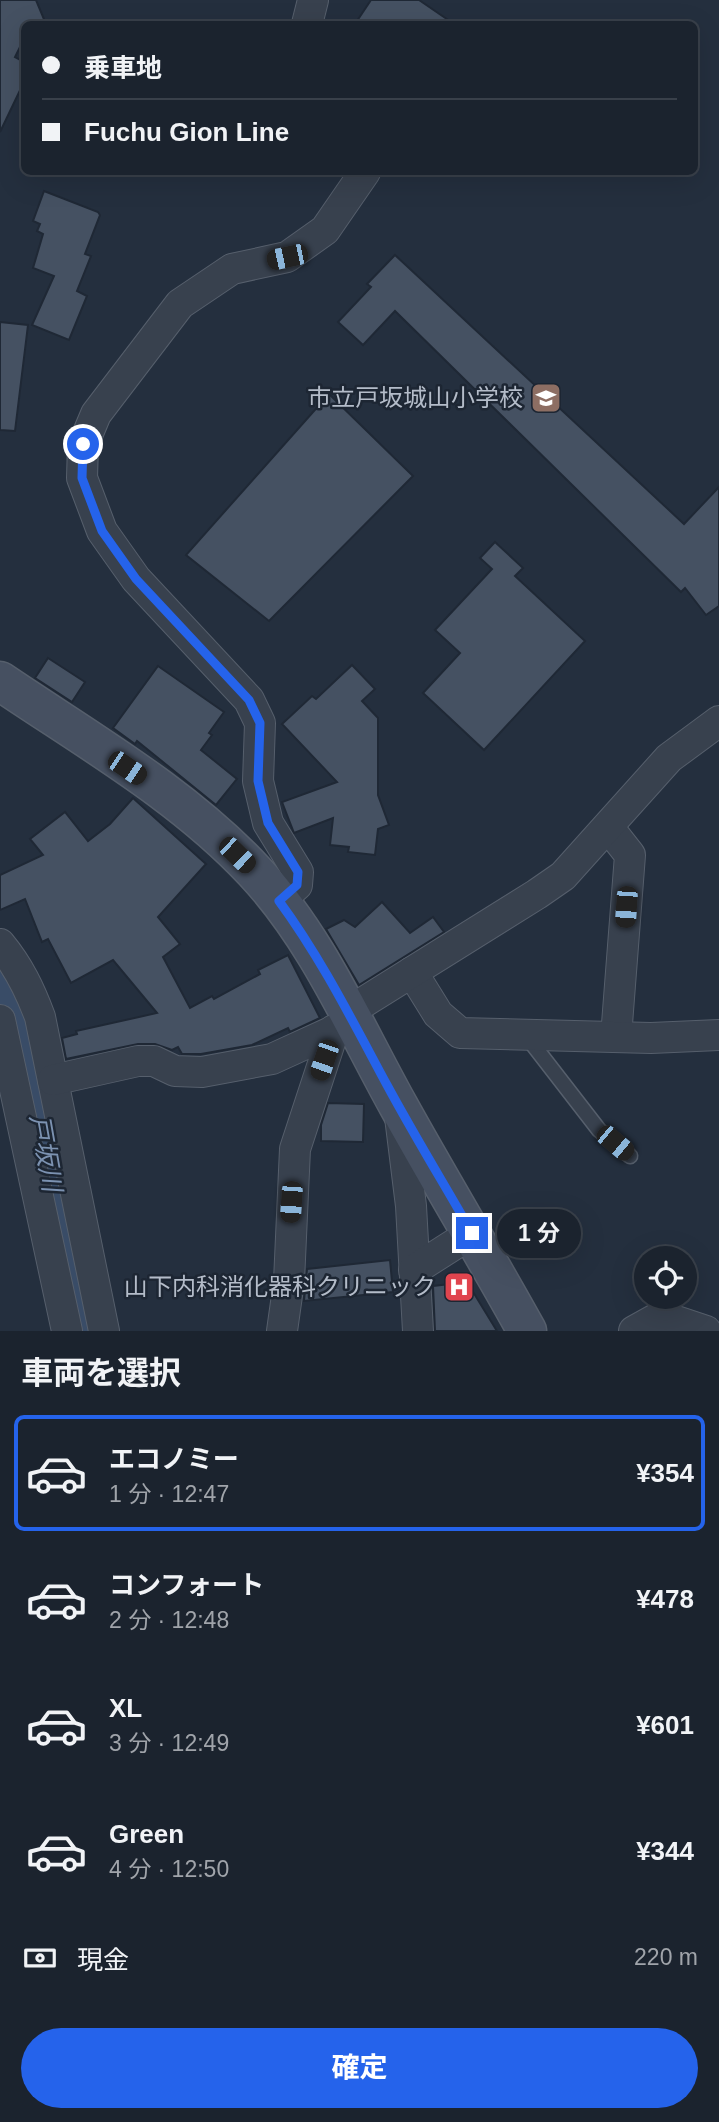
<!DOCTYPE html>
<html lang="ja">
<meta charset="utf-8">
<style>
:root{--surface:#1b232e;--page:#242b36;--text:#f1f3f6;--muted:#a0a4aa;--line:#39404a;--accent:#2563eb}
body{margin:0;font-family:Arial,"Noto Sans JP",sans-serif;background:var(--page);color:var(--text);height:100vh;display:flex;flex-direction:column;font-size:26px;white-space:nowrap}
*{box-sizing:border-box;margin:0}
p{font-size:23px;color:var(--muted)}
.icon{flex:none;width:38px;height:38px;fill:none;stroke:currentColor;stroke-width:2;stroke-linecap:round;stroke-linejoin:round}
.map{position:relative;height:1331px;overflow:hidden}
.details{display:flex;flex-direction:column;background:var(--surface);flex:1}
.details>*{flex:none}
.banner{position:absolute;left:21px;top:21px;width:677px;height:154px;border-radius:10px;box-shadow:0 7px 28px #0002,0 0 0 2px var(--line);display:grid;align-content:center;height:154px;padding:0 21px;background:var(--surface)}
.fabs{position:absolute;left:634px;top:1246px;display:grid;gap:14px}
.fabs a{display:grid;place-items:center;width:63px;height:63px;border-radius:50%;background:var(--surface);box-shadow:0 7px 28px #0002,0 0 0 2px var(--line);font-size:35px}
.end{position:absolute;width:32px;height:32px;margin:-16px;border:9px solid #2563eb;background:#fff;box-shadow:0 0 0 4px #fff}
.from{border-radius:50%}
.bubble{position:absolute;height:49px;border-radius:24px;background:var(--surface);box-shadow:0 7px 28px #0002,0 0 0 2px var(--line);font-size:23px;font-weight:700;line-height:49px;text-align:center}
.car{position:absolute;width:21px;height:42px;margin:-21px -10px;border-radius:9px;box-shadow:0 0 5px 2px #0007;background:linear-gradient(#222 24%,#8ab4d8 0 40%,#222 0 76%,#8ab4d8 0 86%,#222 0)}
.banner b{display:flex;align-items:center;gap:24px;height:66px;font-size:26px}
.banner b+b{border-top:2px solid var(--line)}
.banner i{width:18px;height:18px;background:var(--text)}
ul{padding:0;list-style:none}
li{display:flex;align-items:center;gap:21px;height:116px;margin:0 14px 10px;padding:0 7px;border:4px solid transparent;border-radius:10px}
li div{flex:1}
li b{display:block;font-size:26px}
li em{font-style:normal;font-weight:700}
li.active{border-color:var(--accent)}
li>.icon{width:63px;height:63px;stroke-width:1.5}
h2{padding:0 21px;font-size:32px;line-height:84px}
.pay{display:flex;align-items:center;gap:18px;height:77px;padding:0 21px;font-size:26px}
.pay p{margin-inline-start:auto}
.primary-button{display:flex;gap:14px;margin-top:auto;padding:14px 21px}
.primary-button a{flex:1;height:80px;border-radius:42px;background:var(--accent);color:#fff;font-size:28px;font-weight:700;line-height:80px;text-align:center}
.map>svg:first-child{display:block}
</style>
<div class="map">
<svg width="719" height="1331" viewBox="0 0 719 1331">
<rect width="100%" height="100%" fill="#242f3e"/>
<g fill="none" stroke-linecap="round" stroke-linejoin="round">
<polyline stroke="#394c67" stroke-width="51" points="0,980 23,1014 58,1220 82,1331"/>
</g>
<g fill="#455162" stroke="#1f2835" stroke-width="2">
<polygon points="0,0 36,0 46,24 24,24 24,39 15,57 24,62 24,82 0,132"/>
<polygon points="371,0 419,0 454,24 355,24"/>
<polygon points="44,191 98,212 100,215 85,254 91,256 77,291 87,296 69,340 32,325 54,276 33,268 43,234 37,231 40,224 33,221"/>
<polygon points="395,255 684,524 719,487 719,606 706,615 685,588 681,592 395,311 363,345 338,322 371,287 367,284"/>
<polygon points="0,322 28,325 15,431 0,430"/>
<polygon points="329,394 413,476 269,621 186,555"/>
<polygon points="495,542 523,568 515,576 585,641 484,750 423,693 460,653 435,630 492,569 480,558"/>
<polygon points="48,658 85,682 72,702 35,678"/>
<polygon points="352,665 375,689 362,701 378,718 378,795 389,825 378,829 375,855 348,852 349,847 330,845 333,818 294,833 282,802 337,782 282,724 312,696 316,699"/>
<polygon points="158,666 224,712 209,733 212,735 201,750 237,779 216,805 137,741 135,744 113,728"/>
<polygon points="133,798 206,864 158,917 180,944 163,957 190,1008 212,996 214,999 260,974 258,970 288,955 320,1018 290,1032 288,1028 252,1045 201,1054 182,1054 178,1047 172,1050 155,1044 138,1044 66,1059 62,1038 77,1034 76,1031 157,1013 113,960 71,983 48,939 42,942 25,899 0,910 0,875 43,855 30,839 65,812 88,841 110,824"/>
<polygon points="382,902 410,933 433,917 444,932 359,985 326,929 344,920 355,927"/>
<polygon points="328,1103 364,1104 363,1142 321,1141 321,1125"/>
<polygon points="390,1260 393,1292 304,1301 307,1269"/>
<polygon points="467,1282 497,1331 435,1331 433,1286"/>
</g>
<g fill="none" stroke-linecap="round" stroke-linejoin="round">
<g stroke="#565f6c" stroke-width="17">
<polyline id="service" points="530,1035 534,1046 599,1130 630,1156"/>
</g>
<g stroke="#565f6c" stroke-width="32">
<g id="minor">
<polyline points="307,24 313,0"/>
<polyline points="608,827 630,855 616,1037"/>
<polyline points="279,901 297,885 298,872 268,823 258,781 260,723 249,700 136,579 102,531 82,478 83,445 96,414 180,304 232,269 287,257 325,230 365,172"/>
<path d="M0,944C19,967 30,990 40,1017L104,1331"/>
<polyline points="412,972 438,1014 460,1033 651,1038 719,1035"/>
<polyline points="348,1012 537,894 563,876 669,758 719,721"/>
<polyline points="0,1020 67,1331"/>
<polyline points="53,1080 138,1061 154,1061 175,1071 202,1072 272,1059 353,1022"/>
<polyline points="400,1117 411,1206 418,1331"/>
<polyline points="414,1270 472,1233"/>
<polyline points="282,1331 289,1281 295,1149 334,1030"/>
<polyline points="634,1331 661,1316 706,1331"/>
</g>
</g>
<g stroke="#565f6c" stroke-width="41">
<path id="secondary" d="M0,681C87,740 182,794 254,871C317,938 354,1026 398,1105C440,1181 485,1255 527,1331"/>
</g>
<use href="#service" stroke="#38414e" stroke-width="14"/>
<use href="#minor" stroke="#38414e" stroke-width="30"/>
<use href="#secondary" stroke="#465061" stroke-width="38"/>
</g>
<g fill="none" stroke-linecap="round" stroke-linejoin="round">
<path stroke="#2563eb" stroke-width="9" d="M83,444L82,478L102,531L136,579L249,700L260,723L258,781L268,823L298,872L297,885L279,901C321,958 353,1022 387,1085C414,1135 444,1184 472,1233"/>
</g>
<defs>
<g id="school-square" transform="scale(1.575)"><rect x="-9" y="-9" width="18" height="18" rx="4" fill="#8d6e63" stroke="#1d2633"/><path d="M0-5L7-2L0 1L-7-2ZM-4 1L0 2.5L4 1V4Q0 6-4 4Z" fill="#fff"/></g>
<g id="hospital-square" transform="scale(1.575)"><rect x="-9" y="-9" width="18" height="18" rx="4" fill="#e0444e" stroke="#1d2633"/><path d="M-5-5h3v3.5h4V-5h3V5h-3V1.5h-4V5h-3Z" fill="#fff"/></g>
</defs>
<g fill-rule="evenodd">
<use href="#school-square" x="546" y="398"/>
<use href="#hospital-square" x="459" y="1287"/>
</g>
<g text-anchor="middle" stroke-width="5" stroke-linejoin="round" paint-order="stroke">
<g font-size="24" fill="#b4bcc9" stroke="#1d2633" text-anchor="end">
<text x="523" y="406">市立戸坂城山小学校</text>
<text x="436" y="1295">山下内科消化器科クリニック</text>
</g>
<g font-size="26" font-style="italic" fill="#7c92b1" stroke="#1d2633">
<text transform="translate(46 1153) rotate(80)" y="9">戸坂川</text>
</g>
</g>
</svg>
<div class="fabs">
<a><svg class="icon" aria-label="locate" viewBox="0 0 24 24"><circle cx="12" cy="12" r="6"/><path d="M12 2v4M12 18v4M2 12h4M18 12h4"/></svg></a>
</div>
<i class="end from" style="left:83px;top:444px"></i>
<i class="end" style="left:472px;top:1233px"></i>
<div class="bubble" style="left:497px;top:1209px;width:84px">1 分</div>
<i class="car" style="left:287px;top:257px;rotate:258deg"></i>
<i class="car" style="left:127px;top:768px;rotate:124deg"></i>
<i class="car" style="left:237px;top:855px;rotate:134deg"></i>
<i class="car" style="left:626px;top:907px;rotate:184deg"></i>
<i class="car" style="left:324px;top:1060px;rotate:199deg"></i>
<i class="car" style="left:615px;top:1143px;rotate:130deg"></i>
<i class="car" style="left:291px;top:1202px;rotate:184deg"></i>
<div class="banner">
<b><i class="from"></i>乗車地</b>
<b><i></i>Fuchu Gion Line</b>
</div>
</div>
<section class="details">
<h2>車両を選択</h2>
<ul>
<li class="active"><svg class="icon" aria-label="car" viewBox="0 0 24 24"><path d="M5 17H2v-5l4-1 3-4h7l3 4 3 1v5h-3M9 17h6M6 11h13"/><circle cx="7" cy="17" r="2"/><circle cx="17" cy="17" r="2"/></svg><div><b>エコノミー</b><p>1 分 · 12:47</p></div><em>¥354</em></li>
<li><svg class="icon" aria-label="car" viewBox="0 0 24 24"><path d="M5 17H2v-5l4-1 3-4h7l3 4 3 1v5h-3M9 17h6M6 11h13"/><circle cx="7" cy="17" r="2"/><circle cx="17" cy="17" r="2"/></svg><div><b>コンフォート</b><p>2 分 · 12:48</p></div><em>¥478</em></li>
<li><svg class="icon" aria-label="car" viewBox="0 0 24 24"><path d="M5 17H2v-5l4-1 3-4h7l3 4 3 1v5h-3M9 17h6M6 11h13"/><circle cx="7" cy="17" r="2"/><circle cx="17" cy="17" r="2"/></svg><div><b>XL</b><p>3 分 · 12:49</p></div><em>¥601</em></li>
<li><svg class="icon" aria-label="car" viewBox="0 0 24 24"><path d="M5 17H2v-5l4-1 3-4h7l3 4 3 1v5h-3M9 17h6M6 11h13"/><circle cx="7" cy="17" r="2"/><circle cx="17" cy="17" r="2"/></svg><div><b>Green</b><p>4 分 · 12:50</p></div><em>¥344</em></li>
</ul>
<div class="pay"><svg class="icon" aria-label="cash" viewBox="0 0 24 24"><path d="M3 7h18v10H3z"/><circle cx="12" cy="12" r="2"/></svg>現金<p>220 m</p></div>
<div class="primary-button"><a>確定</a></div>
</section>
